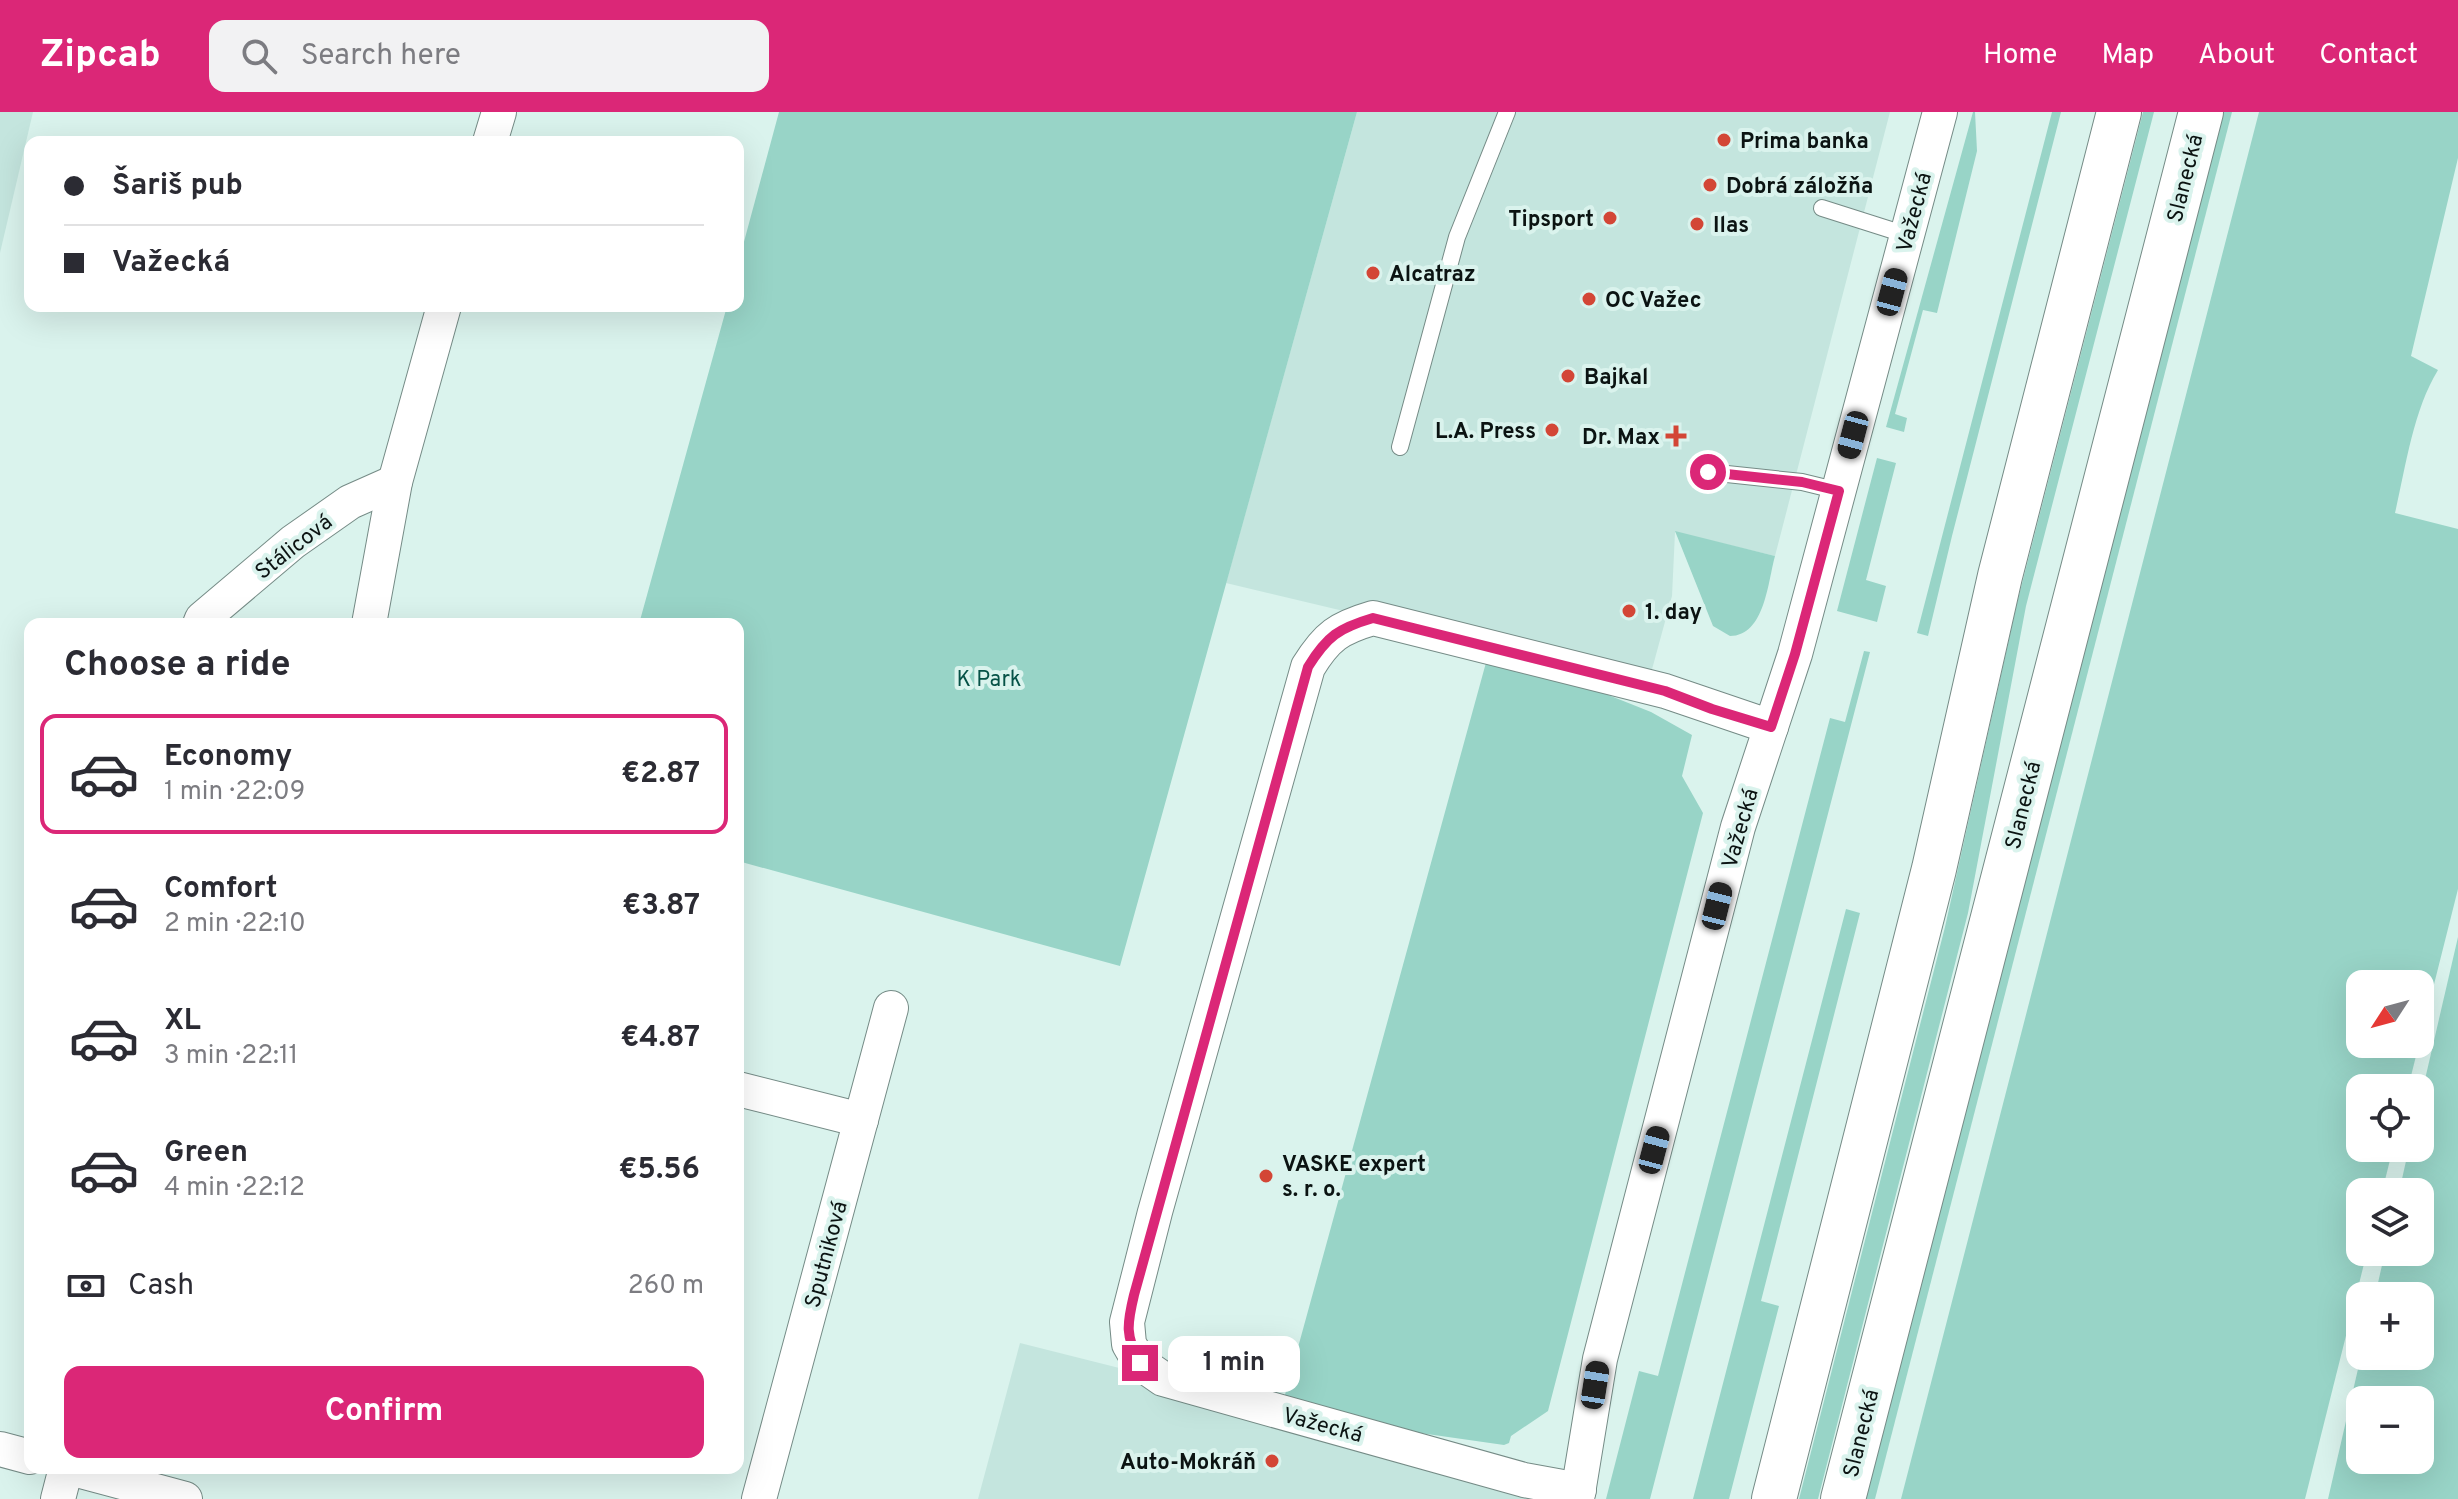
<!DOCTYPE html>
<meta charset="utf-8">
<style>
:root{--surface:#fff;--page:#f2f2f3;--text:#2b2b33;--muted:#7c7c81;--line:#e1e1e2;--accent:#db2777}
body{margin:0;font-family:Overpass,sans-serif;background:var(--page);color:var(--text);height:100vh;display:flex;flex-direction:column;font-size:30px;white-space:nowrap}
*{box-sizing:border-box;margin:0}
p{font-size:26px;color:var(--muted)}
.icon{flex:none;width:44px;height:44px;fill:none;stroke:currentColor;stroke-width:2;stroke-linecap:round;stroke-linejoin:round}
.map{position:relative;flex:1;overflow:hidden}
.panel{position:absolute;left:24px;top:506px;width:720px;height:856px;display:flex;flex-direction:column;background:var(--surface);border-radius:16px;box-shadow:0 8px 32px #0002}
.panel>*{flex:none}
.top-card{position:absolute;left:24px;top:24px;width:720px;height:176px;border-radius:16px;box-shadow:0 8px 32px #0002;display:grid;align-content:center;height:176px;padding:0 40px;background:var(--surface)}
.needle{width:52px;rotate:234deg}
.controls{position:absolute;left:2346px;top:858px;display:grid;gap:16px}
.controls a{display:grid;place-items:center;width:88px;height:88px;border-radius:16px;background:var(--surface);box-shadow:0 8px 32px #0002;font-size:40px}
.end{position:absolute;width:36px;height:36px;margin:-18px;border:10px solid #db2777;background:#fff;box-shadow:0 0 0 4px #fff}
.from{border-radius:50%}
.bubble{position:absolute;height:56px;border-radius:16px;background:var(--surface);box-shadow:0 8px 32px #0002;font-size:26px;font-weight:700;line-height:56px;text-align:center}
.car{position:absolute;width:24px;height:48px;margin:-24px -12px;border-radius:10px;box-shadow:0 0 6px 2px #0007;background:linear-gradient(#222 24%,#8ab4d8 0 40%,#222 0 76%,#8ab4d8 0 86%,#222 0)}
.top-card b{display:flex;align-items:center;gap:28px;height:76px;font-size:30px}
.top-card b+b{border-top:2px solid var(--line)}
.top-card i{width:20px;height:20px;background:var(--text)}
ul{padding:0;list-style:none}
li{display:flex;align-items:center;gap:24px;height:120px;margin:0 16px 12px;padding:0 24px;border:4px solid transparent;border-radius:16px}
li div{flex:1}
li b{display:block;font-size:30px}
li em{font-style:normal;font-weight:700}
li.active{border-color:var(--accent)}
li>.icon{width:72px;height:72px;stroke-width:1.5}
h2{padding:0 40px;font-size:36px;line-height:96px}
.pay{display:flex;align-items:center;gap:20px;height:88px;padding:0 40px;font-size:30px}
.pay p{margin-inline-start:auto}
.cta{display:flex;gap:16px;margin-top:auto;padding:16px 40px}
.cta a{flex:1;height:92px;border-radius:16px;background:var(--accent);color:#fff;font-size:32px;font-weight:700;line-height:92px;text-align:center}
header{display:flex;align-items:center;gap:48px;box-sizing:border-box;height:112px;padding:0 40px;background:var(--accent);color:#fff}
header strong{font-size:38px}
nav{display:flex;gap:44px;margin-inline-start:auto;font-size:28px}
.search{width:560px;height:72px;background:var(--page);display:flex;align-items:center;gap:20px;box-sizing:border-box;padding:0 28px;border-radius:16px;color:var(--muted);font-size:30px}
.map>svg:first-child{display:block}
</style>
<header>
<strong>Zipcab</strong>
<div class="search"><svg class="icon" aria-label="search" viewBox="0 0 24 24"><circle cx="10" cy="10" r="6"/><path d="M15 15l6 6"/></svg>Search here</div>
<nav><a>Home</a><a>Map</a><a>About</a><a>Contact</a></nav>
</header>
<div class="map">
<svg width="2458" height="1387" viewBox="0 0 2458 1387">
<rect width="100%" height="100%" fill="#daf3ed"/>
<g fill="#c4e5de">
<polygon points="0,0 33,0 0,141"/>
<polygon points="1357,0 1890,0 1775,444 1675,420 1672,484 1651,561 1373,506 1226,471"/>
<polygon points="1020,1231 1163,1267 1577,1387 978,1387"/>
</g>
<g fill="#98d4c7" fill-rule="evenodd">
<polygon points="779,0 1357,0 1120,854 738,749 738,512 639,512 727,194 738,194 738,152"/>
<polygon points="1973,0 1975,0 1977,39 1937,201 1923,198 1895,302 1907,306 1904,320 1886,315"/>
<polygon points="2052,0 2061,0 1952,424 1928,524 1917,521"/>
<polygon points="2143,0 2154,0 2026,494 1968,801 1818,1387 1799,1387 1945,815 2017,491"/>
<polygon points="2224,0 2232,0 1875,1387 1866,1387"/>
<path d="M2259,0H2458V46L2411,244L2438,258C2413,299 2406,354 2395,401L2458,417V777L2420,928V872H2360V932H2419L2408,976H2360V1036H2393L2382,1080H2360V1140H2367L2305,1387H1901Z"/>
<polygon points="1877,346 1896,351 1866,468 1886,474 1877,510 1837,499"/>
<path d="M1675,419L1775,444C1768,469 1765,524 1730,524L1713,514Z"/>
<polygon points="1490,536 1651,600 1692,623 1682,664 1703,701 1548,1299 1511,1324 1509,1331 1504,1333 1280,1301"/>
<polygon points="1864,539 1870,540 1650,1387 1606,1387 1639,1259 1658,1264 1830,606 1845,610"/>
<polygon points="1846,797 1860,801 1761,1189 1779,1194 1729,1387 1693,1387"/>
<path d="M2458,825V1387H2328L2361,1244H2420V1184H2375L2385,1140H2420V1080H2399L2409,1036H2420V989ZM2360,1288H2420V1348H2360Z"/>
</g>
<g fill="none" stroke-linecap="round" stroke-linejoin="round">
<g stroke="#758b86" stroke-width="18">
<g id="service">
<polyline points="1822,96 1907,123"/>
<polyline points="1400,335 1457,125 1507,0"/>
<polyline points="1708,360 1802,370 1839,379"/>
</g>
</g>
<g stroke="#758b86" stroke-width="36">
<g id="minor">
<polyline points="490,30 499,0"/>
<polyline points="200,512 202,507 293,430 350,390 395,370"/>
<polyline points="369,512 395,370 444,194"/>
<polyline points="738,977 861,1008"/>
<polyline points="0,1337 30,1345"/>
<polyline points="70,1356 185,1387"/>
<path d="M1579,1378L1524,1368L1163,1267L1140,1251L1129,1232L1127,1210L1155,1100L1308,555C1327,524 1339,516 1373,506L1665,579L1771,615"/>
<polyline points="58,1387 66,1356"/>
<polyline points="759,1387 891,896"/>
<polyline points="1577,1387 1600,1247 1738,715 1795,542 1940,0"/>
</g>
</g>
<g stroke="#758b86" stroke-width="46">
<g id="secondary">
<polyline points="1774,1387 1934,757 2000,464 2119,0"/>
<polyline points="1843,1387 2201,0"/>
</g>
</g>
<use href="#service" stroke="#fff" stroke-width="16"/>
<use href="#minor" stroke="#fff" stroke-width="34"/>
<use href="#secondary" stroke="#fff" stroke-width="44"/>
</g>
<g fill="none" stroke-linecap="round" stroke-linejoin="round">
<path stroke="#db2777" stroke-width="10" d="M1140,1251C1125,1224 1127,1212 1134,1183L1308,555C1327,524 1339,516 1373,506L1665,579L1712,597L1771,615L1795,542L1839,379L1802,370L1708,360"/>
</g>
<g fill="#d34636" stroke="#daf3ed" stroke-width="3">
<circle cx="1724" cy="28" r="8"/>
<circle cx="1710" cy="73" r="8"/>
<circle cx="1610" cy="106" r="8"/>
<circle cx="1697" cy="112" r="8"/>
<circle cx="1373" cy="161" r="8"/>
<circle cx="1589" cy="187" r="8"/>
<circle cx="1568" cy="264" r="8"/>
<circle cx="1552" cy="318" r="8"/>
<path d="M1672 312h8v8h8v8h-8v8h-8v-8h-8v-8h8z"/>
<circle cx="1629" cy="499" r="8"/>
<circle cx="1266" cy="1064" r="8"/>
<circle cx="1272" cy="1349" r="8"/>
</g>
<g text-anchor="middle" stroke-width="8" stroke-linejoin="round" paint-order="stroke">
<g font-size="22" font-weight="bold" fill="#0b1312" stroke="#daf3ed" text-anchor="start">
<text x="1740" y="36">Prima banka</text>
<text x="1726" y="81">Dobrá záložňa</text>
<text x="1594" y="114" text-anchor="end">Tipsport</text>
<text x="1713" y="120">Ilas</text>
<text x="1389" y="169">Alcatraz</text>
<text x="1605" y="195">OC Važec</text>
<text x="1584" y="272">Bajkal</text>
<text x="1536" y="326" text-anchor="end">L.A. Press</text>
<text x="1660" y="332" text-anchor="end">Dr. Max</text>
<text x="1645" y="507">1. day</text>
<text x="1282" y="1059">VASKE expert<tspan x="1282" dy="25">s. r. o.</tspan></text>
<text x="1256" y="1357" text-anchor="end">Auto-Mokráň</text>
</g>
<g font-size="22" fill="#0b1312" stroke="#daf3ed">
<text transform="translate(2184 66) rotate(-76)" y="8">Slanecká</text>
<text transform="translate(1913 100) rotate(-75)" y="8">Važecká</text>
<text transform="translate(293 434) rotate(-38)" y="8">Stálicová</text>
<text transform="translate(2022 693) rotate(-76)" y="8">Slanecká</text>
<text transform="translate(1739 716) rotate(-74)" y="8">Važecká</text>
<text transform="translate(825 1142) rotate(-75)" y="8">Sputniková</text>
<text transform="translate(1323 1312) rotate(15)" y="8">Važecká</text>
<text transform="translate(1860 1321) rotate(-76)" y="8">Slanecká</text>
</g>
<g font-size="22" fill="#065247" stroke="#daf3ed">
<text x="989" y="574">K Park</text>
</g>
</g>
</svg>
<div class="controls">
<a><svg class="needle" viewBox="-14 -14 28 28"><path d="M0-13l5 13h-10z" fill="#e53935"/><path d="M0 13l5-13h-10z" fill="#7c7c81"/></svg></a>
<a><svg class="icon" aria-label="locate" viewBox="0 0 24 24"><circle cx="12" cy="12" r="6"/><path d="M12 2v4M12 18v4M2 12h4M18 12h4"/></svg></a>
<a><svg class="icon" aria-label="layers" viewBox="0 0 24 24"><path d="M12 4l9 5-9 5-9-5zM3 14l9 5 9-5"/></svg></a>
<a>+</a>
<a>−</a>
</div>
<i class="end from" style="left:1708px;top:360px"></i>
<i class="end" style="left:1140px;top:1251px"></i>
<div class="bubble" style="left:1168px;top:1224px;width:132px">1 min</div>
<i class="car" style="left:1892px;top:180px;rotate:15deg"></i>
<i class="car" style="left:1853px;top:323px;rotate:195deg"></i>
<i class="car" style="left:1717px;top:794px;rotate:14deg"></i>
<i class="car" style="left:1654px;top:1038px;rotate:15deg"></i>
<i class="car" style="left:1595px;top:1273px;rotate:9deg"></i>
<div class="top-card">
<b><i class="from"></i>Šariš pub</b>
<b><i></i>Važecká</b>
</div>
<section class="panel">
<h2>Choose a ride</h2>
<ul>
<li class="active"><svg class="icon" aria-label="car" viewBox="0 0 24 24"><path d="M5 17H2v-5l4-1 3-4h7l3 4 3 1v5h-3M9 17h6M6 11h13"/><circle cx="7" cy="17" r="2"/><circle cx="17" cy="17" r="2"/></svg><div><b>Economy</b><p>1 min · 22:09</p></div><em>€2.87</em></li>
<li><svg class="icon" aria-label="car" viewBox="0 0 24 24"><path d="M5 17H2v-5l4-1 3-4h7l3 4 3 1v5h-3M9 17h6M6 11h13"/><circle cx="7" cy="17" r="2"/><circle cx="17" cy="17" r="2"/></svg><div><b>Comfort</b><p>2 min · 22:10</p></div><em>€3.87</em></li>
<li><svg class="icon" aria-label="car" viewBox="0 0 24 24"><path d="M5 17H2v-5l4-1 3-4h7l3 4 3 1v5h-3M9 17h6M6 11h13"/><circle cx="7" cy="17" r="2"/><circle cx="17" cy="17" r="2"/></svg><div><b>XL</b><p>3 min · 22:11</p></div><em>€4.87</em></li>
<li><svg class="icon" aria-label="car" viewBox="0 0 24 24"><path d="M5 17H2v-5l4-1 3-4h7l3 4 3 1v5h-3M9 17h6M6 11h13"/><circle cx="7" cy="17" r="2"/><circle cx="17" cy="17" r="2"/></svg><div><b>Green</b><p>4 min · 22:12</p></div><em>€5.56</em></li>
</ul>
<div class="pay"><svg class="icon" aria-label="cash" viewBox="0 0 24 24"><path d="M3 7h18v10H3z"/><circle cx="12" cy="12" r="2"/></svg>Cash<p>260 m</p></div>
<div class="cta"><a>Confirm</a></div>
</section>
</div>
